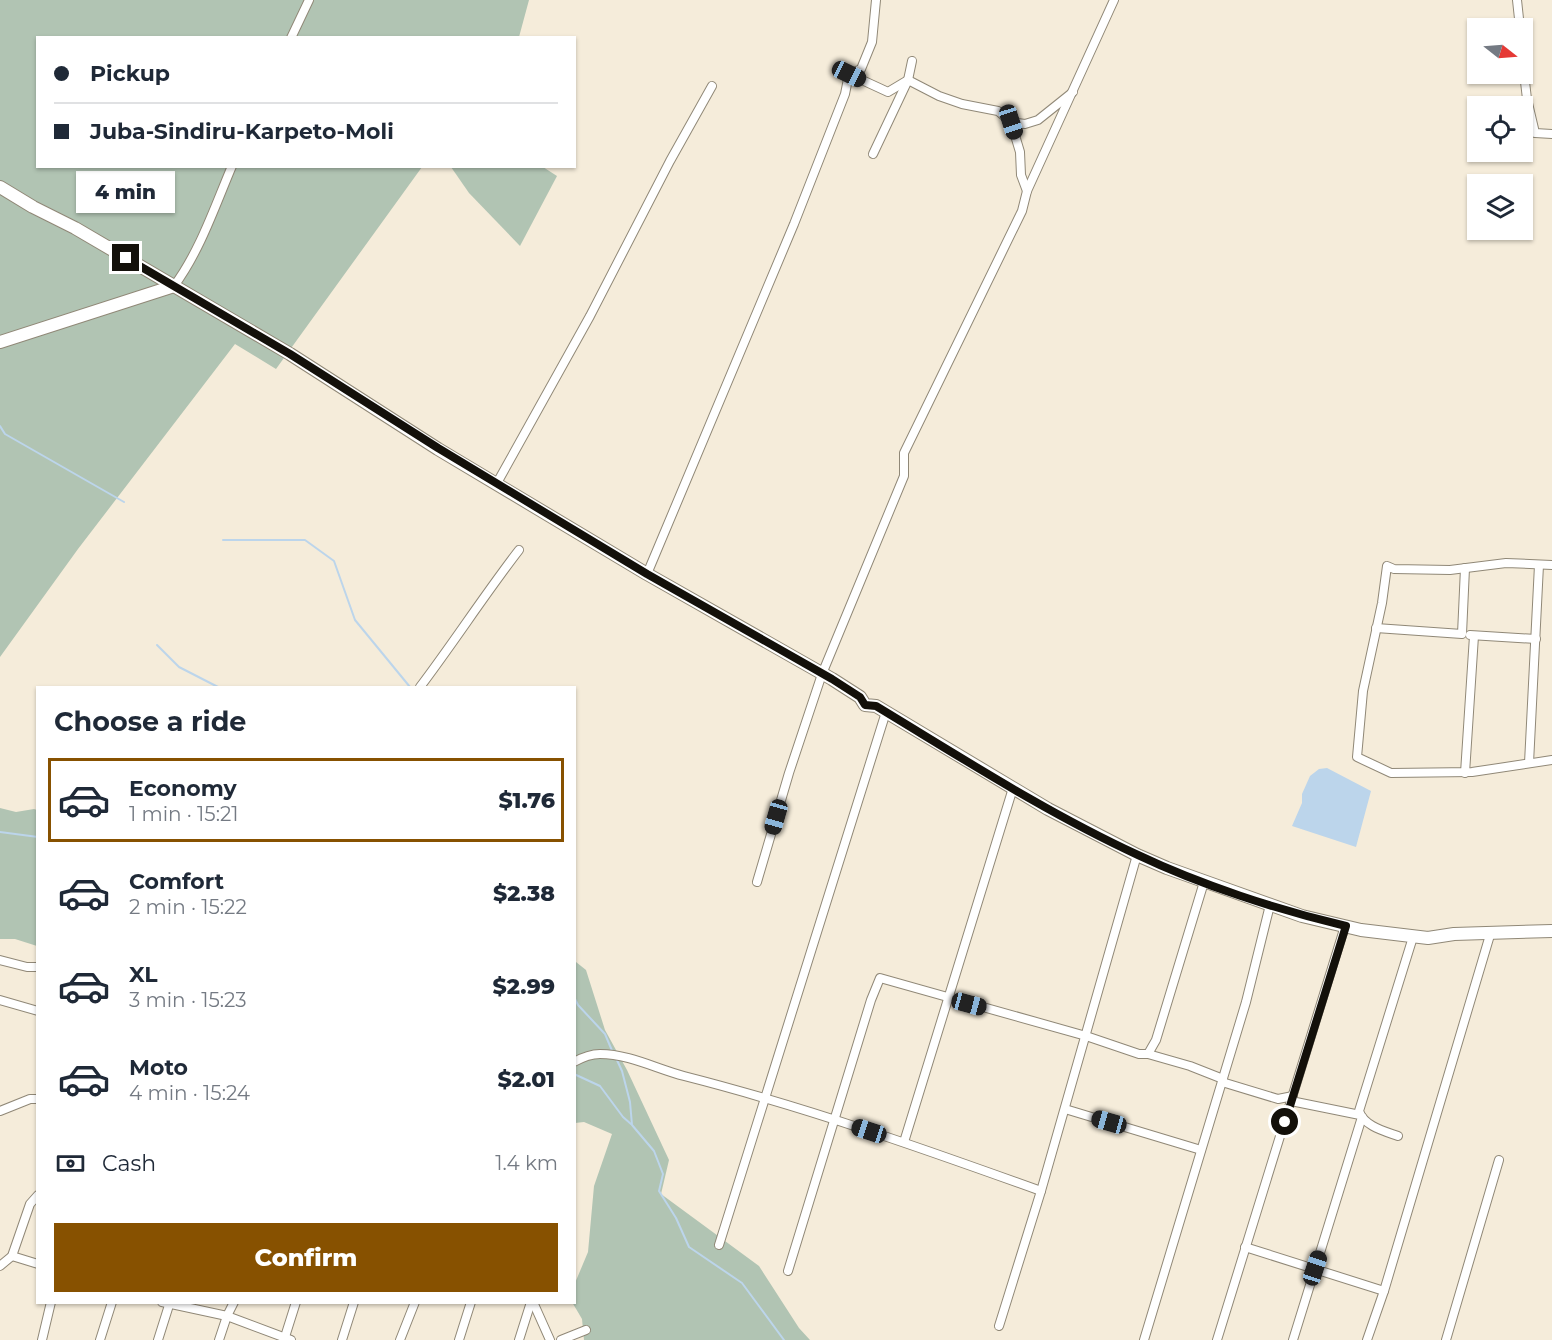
<!DOCTYPE html>
<meta charset="utf-8">
<style>
:root{--surface:#fff;--page:#f2f2f3;--text:#1f2937;--muted:#747a83;--line:#e0e1e3;--accent:#875100}
body{margin:0;font-family:Montserrat,sans-serif;background:var(--page);color:var(--text);height:100vh;display:flex;flex-direction:column;font-size:22px;white-space:nowrap}
*{box-sizing:border-box;margin:0}
p{font-size:20px;color:var(--muted)}
.icon{flex:none;width:33px;height:33px;fill:none;stroke:currentColor;stroke-width:2;stroke-linecap:round;stroke-linejoin:round}
.map{position:relative;flex:1;overflow:hidden}
.panel{position:absolute;left:36px;top:686px;width:540px;height:618px;display:flex;flex-direction:column;background:var(--surface);border-radius:0px;box-shadow:0 2px 4px #0004}
.panel>*{flex:none}
.banner{position:absolute;left:36px;top:36px;width:540px;height:132px;border-radius:0px;box-shadow:0 2px 4px #0004;display:grid;align-content:center;height:132px;padding:0 18px;background:var(--surface)}
.needle{width:39px;rotate:107deg}
.tools{position:absolute;left:1467px;top:18px;display:grid;gap:12px}
.tools a{display:grid;place-items:center;width:66px;height:66px;border-radius:0px;background:var(--surface);box-shadow:0 2px 4px #0004;font-size:30px}
.end{position:absolute;width:27px;height:27px;margin:-14px;border:8px solid #13100a;background:#fff;box-shadow:0 0 0 3px #fff}
.from{border-radius:50%}
.bubble{position:absolute;height:42px;border-radius:0px;background:var(--surface);box-shadow:0 2px 4px #0004;font-size:20px;font-weight:800;line-height:42px;text-align:center}
.car{position:absolute;width:18px;height:36px;margin:-18px -9px;border-radius:8px;box-shadow:0 0 4px 2px #0007;background:linear-gradient(#222 24%,#8ab4d8 0 40%,#222 0 76%,#8ab4d8 0 86%,#222 0)}
.banner b{display:flex;align-items:center;gap:21px;height:57px;font-size:22px}
.banner b+b{border-top:2px solid var(--line)}
.banner i{width:15px;height:15px;background:var(--text)}
ul{padding:0;list-style:none}
li{display:flex;align-items:center;gap:18px;height:84px;margin:0 12px 9px;padding:0 6px;border:3px solid transparent;border-radius:0px}
li div{flex:1}
li b{display:block;font-size:22px}
li em{font-style:normal;font-weight:800}
li.current{border-color:var(--accent)}
li>.icon{width:54px;height:54px;stroke-width:1.5}
h2{padding:0 18px;font-size:27px;line-height:72px}
.pay{display:flex;align-items:center;gap:15px;height:66px;padding:0 18px;font-size:22px}
.pay p{margin-inline-start:auto}
.primary-button{display:flex;gap:12px;margin-top:auto;padding:12px 18px}
.primary-button a{flex:1;height:69px;border-radius:0px;background:var(--accent);color:#fff;font-size:24px;font-weight:800;line-height:69px;text-align:center}
.map>svg:first-child{display:block}
</style>
<div class="map">
<svg width="1552" height="1340" viewBox="0 0 1552 1340">
<rect width="100%" height="100%" fill="#f5ecda"/>
<g fill="#b1c4b3">
<polygon points="0,0 529,0 519,37 38,38 38,166 422,167 276,369 235,344 78,549 0,657"/>
<polygon points="451,167 543,167 557,176 520,246 469,193"/>
<polygon points="0,808 16,812 34,809 37,810 37,946 15,939 0,939"/>
<polygon points="576,962 586,970 605,1030 627,1070 669,1160 661,1194 759,1266 799,1328 810,1340 584,1340 582,1319 572,1302 574,1302 575,1283 588,1252 594,1186 612,1134 584,1122 575,1123"/>
</g>
<polygon fill="#bcd5eb" points="1327,768 1371,791 1356,847 1292,826 1302,803 1302,794 1310,776 1319,769"/>
<g fill="none" stroke-linecap="round" stroke-linejoin="round">
<g stroke="#bcd5eb" stroke-width="2">
<polyline points="0,426 5,434 124,502"/>
<polyline points="223,540 305,540 334,561 355,620 410,687"/>
<polyline points="157,645 179,667 218,687"/>
<polyline points="0,832 38,837"/>
<polyline points="574,997 578,1005 605,1034 613,1053"/>
<polyline points="616,1058 622,1071 630,1102 632,1125 654,1151 663,1174 659,1191 676,1218 689,1247 742,1283 784,1340"/>
<polyline points="574,1074 600,1086 623,1117 631,1124"/>
</g>
<g stroke="#908877" stroke-width="10">
<g id="street">
<polyline points="1517,0 1520,28"/>
<polyline points="291,38 309,0"/>
<polyline points="1522,56 1527,99 1535,133 1552,134"/>
<polyline points="849,74 888,92 908,80 939,96 962,104 998,111 1011,122 1025,124 1038,120 1073,92"/>
<polyline points="1011,122 1020,152 1021,175 1027,191"/>
<polyline points="873,154 908,80 912,61"/>
<path d="M174,286C200,251 215,206 232,166"/>
<polyline points="497,483 590,316 670,161 712,86"/>
<polyline points="1552,565 1506,563 1450,570 1394,569 1387,566 1382,603 1363,691 1357,757 1391,773 1472,772 1552,760"/>
<polyline points="647,574 794,224 845,94 849,74 861,69 872,42 876,0"/>
<polyline points="1376,628 1462,634 1465,568"/>
<polyline points="1470,635 1536,639"/>
<path d="M420,687C454,642 485,594 519,550"/>
<polyline points="1529,763 1539,565"/>
<polyline points="1465,773 1474,636"/>
<polyline points="757,882 789,773 822,674 904,476 904,453 1022,211 1027,191 1114,0"/>
<polyline points="0,960 27,967 38,967"/>
<polyline points="0,1000 38,1011"/>
<polyline points="1148,1054 1190,1066 1223,1079"/>
<path d="M574,1062C583,1057 591,1054 600,1054C629,1054 657,1069 684,1076C806,1107 924,1149 1041,1191"/>
<polyline points="1222,1082 1278,1099 1293,1096"/>
<polyline points="1291,1101 1360,1115"/>
<polyline points="1065,1109 1201,1150"/>
<polyline points="0,1111 30,1099 38,1099"/>
<path d="M1398,1136C1384,1131 1364,1126 1359,1111L1413,937"/>
<polyline points="904,1142 1013,788"/>
<polyline points="719,1245 886,712"/>
<polyline points="1245,1247 1384,1291"/>
<polyline points="12,1256 38,1264"/>
<polyline points="0,1266 12,1256 30,1204 38,1195"/>
<polyline points="788,1271 871,1000 880,978 1086,1036 1139,1054 1148,1054 1156,1040 1204,882"/>
<polyline points="162,1302 227,1316 291,1340"/>
<polyline points="533,1302 550,1340"/>
<polyline points="999,1326 1041,1191 1137,855"/>
<polyline points="42,1340 51,1302"/>
<polyline points="100,1340 112,1302"/>
<polyline points="158,1340 170,1302"/>
<polyline points="219,1340 227,1316 234,1302"/>
<polyline points="284,1340 296,1302"/>
<polyline points="342,1340 354,1302"/>
<polyline points="400,1340 415,1302"/>
<polyline points="459,1340 471,1302"/>
<polyline points="519,1340 531,1302"/>
<polyline points="561,1340 586,1330"/>
<polyline points="1144,1340 1246,1002 1270,905"/>
<polyline points="1217,1340 1345,926"/>
<polyline points="1293,1340 1362,1117"/>
<polyline points="1367,1340 1384,1291 1490,935"/>
<polyline points="1446,1340 1499,1160"/>
</g>
</g>
<g stroke="#908877" stroke-width="14">
<g id="secondary">
<polyline points="0,187 33,207 75,228 290,354 438,449 647,574 832,679 860,697 865,705 876,706 1048,809 1137,855 1167,868 1302,916 1361,930 1428,938 1454,934 1552,931"/>
<polyline points="0,342 174,286"/>
</g>
</g>
<use href="#street" stroke="#fff" stroke-width="8"/>
<use href="#secondary" stroke="#fff" stroke-width="12"/>
</g>
<g fill="none" stroke-linecap="round" stroke-linejoin="round">
<path stroke="#13100a" stroke-width="8" d="M126,258L290,354L438,448L647,574L832,679L860,697L865,705L876,706C962,758 1047,813 1138,855C1201,885 1278,910 1346,926L1285,1122"/>
</g>
</svg>
<div class="tools">
<a><svg class="needle" viewBox="-14 -14 28 28"><path d="M0-13l5 13h-10z" fill="#e53935"/><path d="M0 13l5-13h-10z" fill="#747a83"/></svg></a>
<a><svg class="icon" aria-label="locate" viewBox="0 0 24 24"><circle cx="12" cy="12" r="6"/><path d="M12 2v4M12 18v4M2 12h4M18 12h4"/></svg></a>
<a><svg class="icon" aria-label="layers" viewBox="0 0 24 24"><path d="M12 4l9 5-9 5-9-5zM3 14l9 5 9-5"/></svg></a>
</div>
<i class="end from" style="left:1285px;top:1122px"></i>
<i class="end" style="left:126px;top:258px"></i>
<div class="bubble" style="left:76px;top:171px;width:99px">4 min</div>
<i class="car" style="left:849px;top:74px;rotate:116deg"></i>
<i class="car" style="left:1011px;top:122px;rotate:162deg"></i>
<i class="car" style="left:776px;top:817px;rotate:196deg"></i>
<i class="car" style="left:969px;top:1004px;rotate:105deg"></i>
<i class="car" style="left:1109px;top:1122px;rotate:286deg"></i>
<i class="car" style="left:869px;top:1131px;rotate:288deg"></i>
<i class="car" style="left:1315px;top:1268px;rotate:18deg"></i>
<div class="banner">
<b><i class="from"></i>Pickup</b>
<b><i></i>Juba-Sindiru-Karpeto-Moli</b>
</div>
<section class="panel">
<h2>Choose a ride</h2>
<ul>
<li class="current"><svg class="icon" aria-label="car" viewBox="0 0 24 24"><path d="M5 17H2v-5l4-1 3-4h7l3 4 3 1v5h-3M9 17h6M6 11h13"/><circle cx="7" cy="17" r="2"/><circle cx="17" cy="17" r="2"/></svg><div><b>Economy</b><p>1 min · 15:21</p></div><em>$1.76</em></li>
<li><svg class="icon" aria-label="car" viewBox="0 0 24 24"><path d="M5 17H2v-5l4-1 3-4h7l3 4 3 1v5h-3M9 17h6M6 11h13"/><circle cx="7" cy="17" r="2"/><circle cx="17" cy="17" r="2"/></svg><div><b>Comfort</b><p>2 min · 15:22</p></div><em>$2.38</em></li>
<li><svg class="icon" aria-label="car" viewBox="0 0 24 24"><path d="M5 17H2v-5l4-1 3-4h7l3 4 3 1v5h-3M9 17h6M6 11h13"/><circle cx="7" cy="17" r="2"/><circle cx="17" cy="17" r="2"/></svg><div><b>XL</b><p>3 min · 15:23</p></div><em>$2.99</em></li>
<li><svg class="icon" aria-label="car" viewBox="0 0 24 24"><path d="M5 17H2v-5l4-1 3-4h7l3 4 3 1v5h-3M9 17h6M6 11h13"/><circle cx="7" cy="17" r="2"/><circle cx="17" cy="17" r="2"/></svg><div><b>Moto</b><p>4 min · 15:24</p></div><em>$2.01</em></li>
</ul>
<div class="pay"><svg class="icon" aria-label="cash" viewBox="0 0 24 24"><path d="M3 7h18v10H3z"/><circle cx="12" cy="12" r="2"/></svg>Cash<p>1.4 km</p></div>
<div class="primary-button"><a>Confirm</a></div>
</section>
</div>
